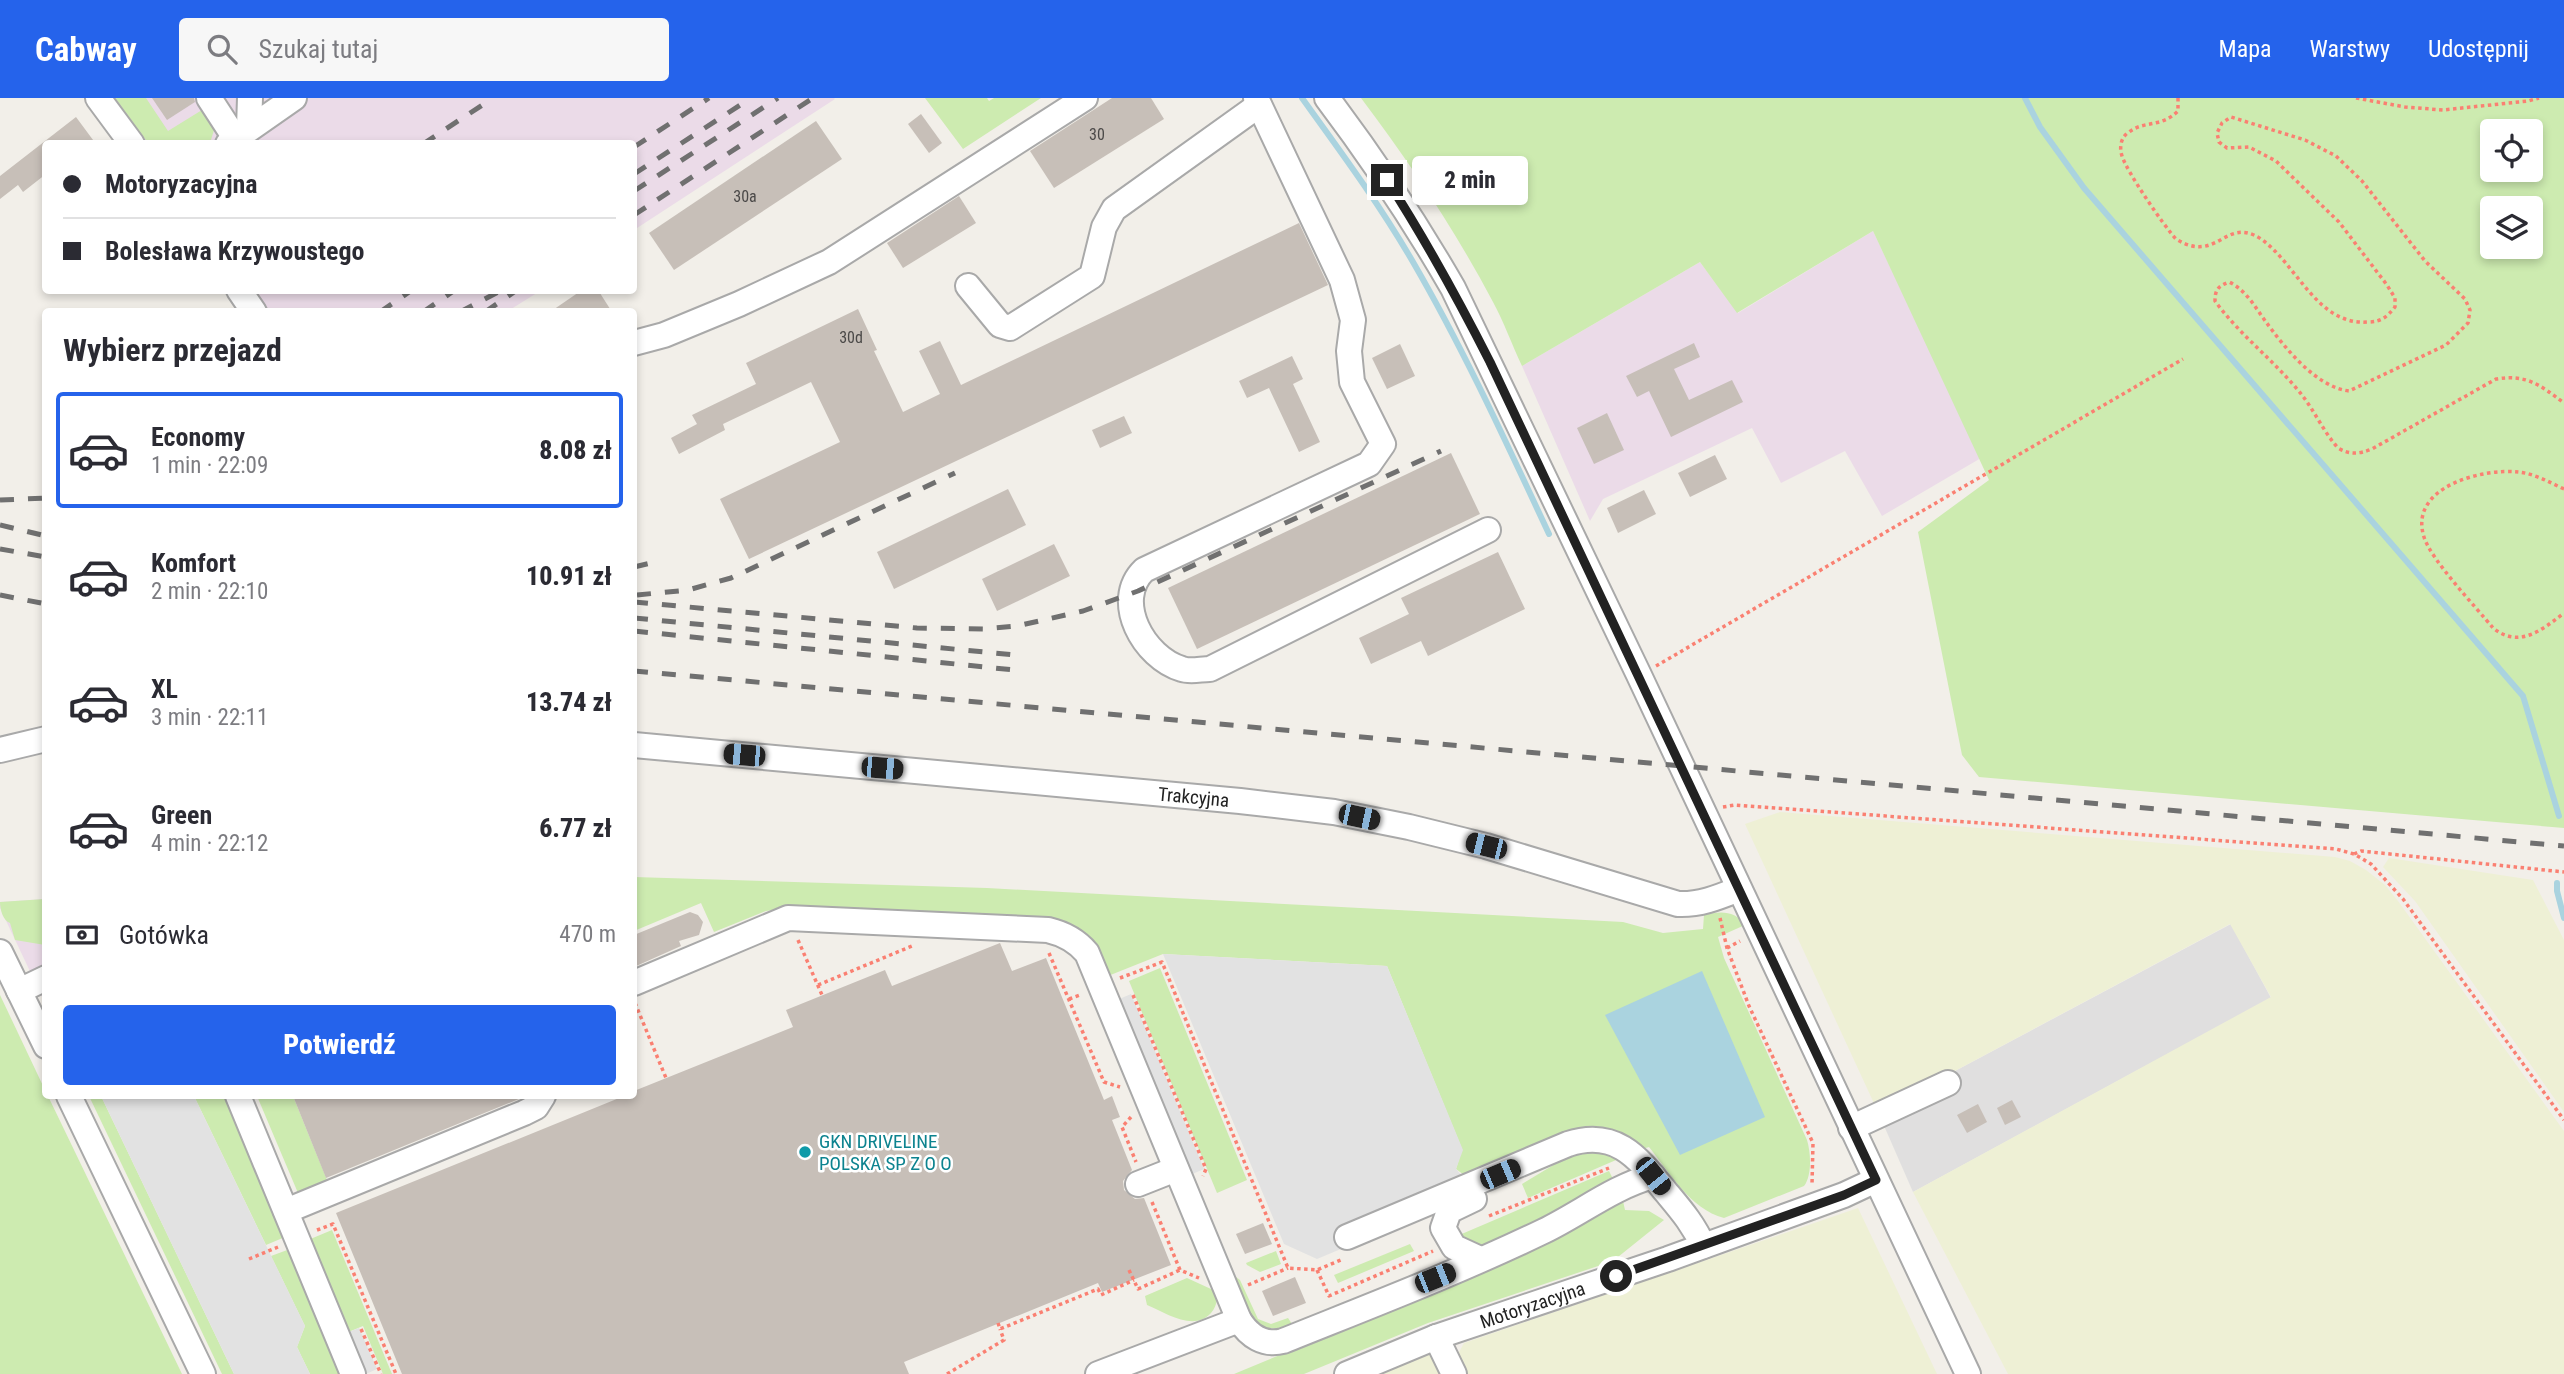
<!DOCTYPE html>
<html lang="pl">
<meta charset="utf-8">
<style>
:root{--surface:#fff;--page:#f7f7f7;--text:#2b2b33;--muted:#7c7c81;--line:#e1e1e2;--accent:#2563eb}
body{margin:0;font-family:"Roboto Condensed",sans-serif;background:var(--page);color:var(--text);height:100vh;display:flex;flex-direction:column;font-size:26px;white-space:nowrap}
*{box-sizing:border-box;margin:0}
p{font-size:23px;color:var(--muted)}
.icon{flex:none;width:38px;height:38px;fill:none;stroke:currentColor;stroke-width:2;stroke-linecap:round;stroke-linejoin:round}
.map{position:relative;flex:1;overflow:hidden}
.panel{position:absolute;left:42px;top:210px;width:595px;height:791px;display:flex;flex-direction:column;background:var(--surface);border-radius:7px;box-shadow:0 4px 10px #0003}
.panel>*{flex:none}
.hud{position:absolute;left:42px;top:42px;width:595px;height:154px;border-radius:7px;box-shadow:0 4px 10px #0003;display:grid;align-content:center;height:154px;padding:0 21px;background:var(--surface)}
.tools{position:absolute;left:2480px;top:21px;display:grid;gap:14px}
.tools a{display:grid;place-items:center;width:63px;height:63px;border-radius:7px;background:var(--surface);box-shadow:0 4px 10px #0003;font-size:35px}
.end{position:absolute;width:32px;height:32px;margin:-16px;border:9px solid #222;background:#fff;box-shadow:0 0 0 4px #fff}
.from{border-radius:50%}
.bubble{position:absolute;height:49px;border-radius:7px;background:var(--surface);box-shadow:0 4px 10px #0003;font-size:23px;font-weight:800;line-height:49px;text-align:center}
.car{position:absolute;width:21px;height:42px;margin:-21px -10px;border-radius:9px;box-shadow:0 0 5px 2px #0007;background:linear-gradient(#222 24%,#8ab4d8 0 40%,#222 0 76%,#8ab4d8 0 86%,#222 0)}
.hud b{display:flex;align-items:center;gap:24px;height:66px;font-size:26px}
.hud b+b{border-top:2px solid var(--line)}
.hud i{width:18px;height:18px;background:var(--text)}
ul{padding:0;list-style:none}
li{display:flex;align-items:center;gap:21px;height:116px;margin:0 14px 10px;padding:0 7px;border:4px solid transparent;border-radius:7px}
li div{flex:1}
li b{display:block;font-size:26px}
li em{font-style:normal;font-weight:800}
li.active{border-color:var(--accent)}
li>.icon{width:63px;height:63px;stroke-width:1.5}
h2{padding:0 21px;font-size:32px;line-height:84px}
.pay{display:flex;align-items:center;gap:18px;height:77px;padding:0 21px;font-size:26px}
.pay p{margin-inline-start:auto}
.primary-button{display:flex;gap:14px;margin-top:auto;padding:14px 21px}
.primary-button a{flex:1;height:80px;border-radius:7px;background:var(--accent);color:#fff;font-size:28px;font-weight:800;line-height:80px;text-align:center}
header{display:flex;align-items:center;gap:42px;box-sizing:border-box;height:98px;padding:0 35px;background:var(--accent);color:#fff}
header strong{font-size:33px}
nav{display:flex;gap:38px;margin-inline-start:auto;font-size:24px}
.search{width:490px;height:63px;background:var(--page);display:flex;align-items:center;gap:18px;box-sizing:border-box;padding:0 24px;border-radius:7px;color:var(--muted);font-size:26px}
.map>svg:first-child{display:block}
</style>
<header>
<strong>Cabway</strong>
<div class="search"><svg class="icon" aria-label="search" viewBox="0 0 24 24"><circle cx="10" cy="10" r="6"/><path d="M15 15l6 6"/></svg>Szukaj tutaj</div>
<nav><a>Mapa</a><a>Warstwy</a><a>Udostępnij</a></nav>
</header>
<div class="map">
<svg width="2564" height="1276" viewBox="0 0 2564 1276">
<rect width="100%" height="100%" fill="#f2efe9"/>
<polygon fill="#e0dfdf" points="2231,826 2271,900 1913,1094 1878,1014"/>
<g fill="#ebdbe8">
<polygon points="115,0 834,0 835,1 634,132 634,46 148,45"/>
<polygon points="1873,133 1981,360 1882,418 1845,353 1781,385 1752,330 1603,401 1590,423 1522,268 1700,164 1738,215"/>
<polygon points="254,193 540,193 508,213 236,214 257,197"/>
<polygon points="45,801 45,905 0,810 0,804"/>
</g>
<g fill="#eef0d5">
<polygon points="1780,714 2335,759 2350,763 2366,772 2385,787 2398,803 2564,1033 2564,1276 2008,1276 1913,1094 2271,899 2230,826 1878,1014 1745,726"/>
<polygon points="2389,760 2533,782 2564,842 2564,1014 2415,803 2383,769"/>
<polygon points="1858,1110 1937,1276 1465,1276 1457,1258 1464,1245"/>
<polygon points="1428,1257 1437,1257 1446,1276 1382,1276"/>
</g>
<g fill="#cdebb0" fill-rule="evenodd">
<polygon points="115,0 146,0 168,33 202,12 215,29 210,45 148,45"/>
<polygon points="925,0 987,0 989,3 994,0 1041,0 963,51"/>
<path d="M1361,0H2564V730L1979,679L1962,657L1918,434L1989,382L1873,133L1737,215L1700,164L1522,268C1512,247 1504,224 1493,204C1455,132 1410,65 1361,0ZM2492,33H2530V72H2492ZM2492,110H2530V149H2492Z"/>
<path d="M634,779L987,790L1623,824L1663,835L1703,831L1704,817C1720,813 1735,812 1745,827L1718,839L1724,860L1807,1042C1811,1055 1812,1078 1804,1088L1724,1120C1690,1111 1670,1075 1649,1049L1642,1051L1626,1041L1464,1077L1456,1071L1462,1051L1387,868L1163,856L1108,878L1093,845L792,809L766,813L714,834L701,805L634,833Z"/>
<path d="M45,801V847L15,842L10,825C3,823 0,811 0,804Z"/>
<polygon points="1160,870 1247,1082 1217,1095 1129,883"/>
<polygon points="0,897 45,992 46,998 48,998 182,1276 0,1276"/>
<polygon points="89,998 101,998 234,1276 222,1276"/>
<polygon points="194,998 227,998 285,1139 266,1147"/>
<polygon points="257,998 293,998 327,1082 359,1069 369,1070 298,1095"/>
<polygon points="1593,1051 1623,1059 1528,1100 1522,1086 1570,1057"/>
<polygon points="1609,1073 1613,1081 1540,1123 1481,1150 1457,1138"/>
<polygon points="1623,1103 1625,1112 1649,1113 1664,1122 1613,1163 1428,1225 1304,1276 1234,1276 1426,1196"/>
<polygon points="332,1132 392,1276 383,1276 363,1228 346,1235 308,1142"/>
<polygon points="1410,1146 1414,1153 1338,1185 1334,1177"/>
<polygon points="290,1151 342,1276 310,1276 297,1249 305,1228 271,1158"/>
<polygon points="1276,1153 1281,1166 1260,1174 1247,1167 1246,1165"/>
<path d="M1236,1179L1240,1182L1258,1221L1271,1226L1288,1220L1292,1226C1252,1243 1246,1209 1233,1181Z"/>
<path d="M1187,1180L1211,1191L1216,1188C1218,1198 1218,1207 1211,1215C1194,1234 1166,1215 1147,1207L1145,1198Z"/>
</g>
<g fill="#e2e2e2">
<polygon points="1163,856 1387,868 1463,1052 1456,1071 1465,1081 1472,1096 1317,1161 1284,1146"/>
<polygon points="1131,896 1204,1071 1190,1077 1117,902"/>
<polygon points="101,998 194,998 305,1228 297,1249 310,1276 234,1276"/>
<polygon points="359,1230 377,1271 366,1276 362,1276 346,1235"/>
</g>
<polygon fill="#aad3df" points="1702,873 1765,1019 1680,1057 1605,917"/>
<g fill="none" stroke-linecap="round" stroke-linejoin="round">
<g stroke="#aad3df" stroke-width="6">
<path d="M1302,0C1341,54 1380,107 1413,164C1464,252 1506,344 1549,436"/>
<polyline points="2025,0 2040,29 2084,90 2523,598 2559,718"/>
<polyline points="2557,785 2557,793 2564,820"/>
</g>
</g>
<g fill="#c7bfb8">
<polygon points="152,0 194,0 195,4 167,22"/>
<polygon points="1112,0 1151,0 1164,21 1054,90 1030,53"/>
<polygon points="921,16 942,45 929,55 908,26"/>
<polygon points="76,19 96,46 46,46 46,76 23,94 18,87 0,101 0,78"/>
<polygon points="816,23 842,61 674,172 649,135"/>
<polygon points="959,98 976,125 903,170 887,145"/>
<polygon points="1299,125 1328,187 749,461 720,401 840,344 811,284 723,326 725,332 679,356 671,340 697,326 692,317 756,286 746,265 858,211 877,252 874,253 903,314 940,296 919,253 940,243 961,287"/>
<polygon points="582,192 598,192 612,214 550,214"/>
<polygon points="1694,245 1700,259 1674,271 1689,302 1732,282 1743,304 1671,339 1649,293 1637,299 1626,278"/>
<polygon points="1400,246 1415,278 1387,291 1372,260"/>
<polygon points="1292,258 1303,281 1293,286 1320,344 1299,354 1269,290 1247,300 1239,283"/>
<polygon points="1607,315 1624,352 1594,366 1577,330"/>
<polygon points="1124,318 1132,335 1100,350 1092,332"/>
<polygon points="1451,355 1480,416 1197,551 1168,490"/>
<polygon points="1715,357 1727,381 1690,399 1678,375"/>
<polygon points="1008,391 1026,427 894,491 877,454"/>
<polygon points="1644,392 1656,416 1618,435 1607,410"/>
<polygon points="1054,446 1070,478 997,513 982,481"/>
<polygon points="1498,454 1525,511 1428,558 1421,543 1371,566 1359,540 1409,516 1401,500"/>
<polygon points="690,814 698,817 703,824 699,837 679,843 681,848 634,869 634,837"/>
<polygon points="1000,845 1012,873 1046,860 1104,1002 1112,998 1120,1019 1112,1022 1132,1072 1123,1083 1124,1092 1135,1101 1144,1100 1171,1167 1102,1194 1098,1185 904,1264 909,1276 402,1276 336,1115 624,998 634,998 634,993 793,929 786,912 885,872 892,888"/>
<polygon points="293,998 526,998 326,1080"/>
<polygon points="2012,1002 2021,1019 2005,1027 1997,1010"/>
<polygon points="1978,1006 1987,1024 1967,1035 1957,1017"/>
<polygon points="1263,1125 1272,1146 1245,1156 1236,1136"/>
<polygon points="1295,1179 1306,1205 1273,1218 1262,1193"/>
</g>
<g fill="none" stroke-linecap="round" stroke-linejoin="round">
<g stroke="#a9a9a9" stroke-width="28">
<g id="minor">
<polyline points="98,0 132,46"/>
<polyline points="209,0 235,40"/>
<path d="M1256,0L1342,182L1353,222L1349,253L1352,284L1383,346L1369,366L1144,472C1112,503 1144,560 1182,571C1190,574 1201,571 1210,571L1488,432"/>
<path d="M1327,0C1373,61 1415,124 1453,190L1638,575L1968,1276"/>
<polyline points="249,30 250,0"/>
<polyline points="228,46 294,0"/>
<polyline points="968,188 1000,227 1010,230 1092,178 1104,129 1114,111 1259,7"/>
<polyline points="239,192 254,214"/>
<polyline points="634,245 664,237 739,206 829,164 1085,0"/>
<path id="s1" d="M634,647L1240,703L1334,714L1409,729L1486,748L1678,806C1700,807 1719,799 1739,791"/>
<polyline points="0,652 46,641"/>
<polyline points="0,854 46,948"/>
<path d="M634,885L788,820L1048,832C1065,836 1077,843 1087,855L1239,1222C1249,1238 1264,1248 1283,1243C1370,1208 1459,1174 1544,1133C1581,1115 1613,1089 1653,1078"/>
<polyline points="19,893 46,880"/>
<polyline points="69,998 203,1276"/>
<polyline points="238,998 353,1276"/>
<polyline points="1851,1030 1948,985"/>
<polyline points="1138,1086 1176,1071"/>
<polyline points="1474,1101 1449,1113 1443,1130 1454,1149 1480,1161"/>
<polyline points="286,1113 524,1015 536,1009 543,998"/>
<path d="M1347,1139L1568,1046C1617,1030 1639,1061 1666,1094C1681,1112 1694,1127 1703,1148"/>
<polyline points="1436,1239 1454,1276"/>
<polyline points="1098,1276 1239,1222"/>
<path id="s2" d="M1347,1276L1436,1239L1668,1161L1844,1097L1876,1082"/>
</g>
</g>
<g stroke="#fa8072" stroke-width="3.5" stroke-dasharray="3.5 3.5" stroke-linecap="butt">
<path d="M2178,0V13C2161,30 2145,22 2129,34C2121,39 2119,49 2122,58C2127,74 2164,128 2176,141C2218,167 2225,117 2261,141C2297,166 2317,228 2368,224C2381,224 2387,219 2395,209V200L2387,187L2339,124L2312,98L2276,63L2249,49L2227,50L2219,44L2217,35L2222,25L2231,19L2305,42L2336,58L2362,83L2425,163L2465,201L2470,212L2468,225L2446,247L2349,293C2316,289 2285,250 2266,224C2255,209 2246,192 2229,184C2218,188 2215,192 2215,203C2239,236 2271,260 2297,291C2313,309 2322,332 2338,350C2350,357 2359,356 2372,351L2496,281C2527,276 2540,287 2564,305"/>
<polyline points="2356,0 2405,9 2443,12 2528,3 2539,0"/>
<path d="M2564,391C2549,384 2535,376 2519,374C2482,370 2408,389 2424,439C2431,462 2476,509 2493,530C2519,551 2542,532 2564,515"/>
<polyline points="1656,568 2183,261"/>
<polyline points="1723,709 1735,707 2336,751 2354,756 2371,766 2403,801 2564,1022"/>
<polyline points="2354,756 2361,753 2564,774"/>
<polyline points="1720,820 1727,850 1749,908 1813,1045 1812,1087"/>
<polyline points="798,842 822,897"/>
<polyline points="1727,850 1740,843"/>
<polyline points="1049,855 1104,984 1120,989"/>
<polyline points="1120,880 1162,864 1288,1170 1317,1172 1343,1161"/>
<polyline points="818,887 912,848"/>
<polyline points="1133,897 1206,1071 1203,1078"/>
<polyline points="1069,901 1080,897"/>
<polyline points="635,905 666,980"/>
<polyline points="1131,1019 1122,1029 1136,1064"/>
<polyline points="1152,1104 1180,1172 1199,1180"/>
<polyline points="1489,1118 1609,1070"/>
<polyline points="317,1132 333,1126 396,1276"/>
<polyline points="249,1161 278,1149"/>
<polyline points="1129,1172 1138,1191 1180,1172"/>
<polyline points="1317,1172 1329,1198 1433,1153"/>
<polyline points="1248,1187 1288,1170"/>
<polyline points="998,1225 1000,1231 1098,1191 1101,1197 1134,1182"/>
<polyline points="361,1231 381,1276"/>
<polyline points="947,1276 1004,1242 1000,1231"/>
</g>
<use href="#minor" stroke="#fff" stroke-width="24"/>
<g stroke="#707070" stroke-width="5" stroke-dasharray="14 14" stroke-linecap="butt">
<polyline points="423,46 493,0"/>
<polyline points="634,49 709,0"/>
<polyline points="634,76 751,0"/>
<polyline points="634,93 778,0"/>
<polyline points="634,117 813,0"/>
<polyline points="380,214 412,192"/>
<polyline points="423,214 455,192"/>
<polyline points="460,214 502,192"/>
<polyline points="485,214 517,192"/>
<polyline points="0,402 46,400"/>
<polyline points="0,427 46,438"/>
<polyline points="0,451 46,459"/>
<polyline points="634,469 651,465"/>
<polyline points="0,497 46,506"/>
<polyline points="637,497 688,492 731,480 955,375"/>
<polyline points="634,504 917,530 983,531 1017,528 1083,513 1138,493 1441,353"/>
<polyline points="634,520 1015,557"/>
<polyline points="634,533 1014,572"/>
<polyline points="634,573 2564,748"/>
</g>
</g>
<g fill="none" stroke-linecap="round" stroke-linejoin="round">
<path stroke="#222" stroke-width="9" d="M1387,82C1425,141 1458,201 1490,264L1876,1082L1844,1097L1616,1178"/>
</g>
<circle fill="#0f9aa8" stroke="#fff" stroke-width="2.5" cx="805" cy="1054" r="7"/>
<g text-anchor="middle" stroke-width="5" stroke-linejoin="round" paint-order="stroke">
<g font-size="16" fill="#4b4948">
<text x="1097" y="42">30</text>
<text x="745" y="104">30a</text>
<text x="851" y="245">30d</text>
</g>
<g font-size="19" fill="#222" stroke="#fff">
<text dy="7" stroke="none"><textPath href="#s1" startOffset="562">Trakcyjna</textPath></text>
<text dy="7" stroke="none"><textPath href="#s2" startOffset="198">Motoryzacyjna</textPath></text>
</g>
<g font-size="19" fill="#0d838f" stroke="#fff" text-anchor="start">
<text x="819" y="1050">GKN DRIVELINE<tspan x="819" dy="22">POLSKA SP Z O O</tspan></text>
</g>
</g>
</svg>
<div class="tools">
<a><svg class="icon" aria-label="locate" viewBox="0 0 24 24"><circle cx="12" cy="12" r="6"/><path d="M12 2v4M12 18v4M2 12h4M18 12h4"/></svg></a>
<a><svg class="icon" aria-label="layers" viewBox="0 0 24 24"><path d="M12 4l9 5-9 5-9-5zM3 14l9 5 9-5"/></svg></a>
</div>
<i class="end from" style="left:1616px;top:1178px"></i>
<i class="end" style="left:1387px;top:82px"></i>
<div class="bubble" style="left:1412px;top:58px;width:116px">2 min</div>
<i class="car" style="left:744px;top:657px;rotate:275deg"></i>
<i class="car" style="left:882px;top:670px;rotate:95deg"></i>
<i class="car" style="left:1359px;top:719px;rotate:102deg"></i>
<i class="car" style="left:1486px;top:748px;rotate:284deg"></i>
<i class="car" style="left:1500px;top:1076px;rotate:67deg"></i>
<i class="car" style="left:1653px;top:1078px;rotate:141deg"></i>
<i class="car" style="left:1435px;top:1180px;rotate:68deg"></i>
<div class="hud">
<b><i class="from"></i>Motoryzacyjna</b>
<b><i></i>Bolesława Krzywoustego</b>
</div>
<section class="panel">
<h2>Wybierz przejazd</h2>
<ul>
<li class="active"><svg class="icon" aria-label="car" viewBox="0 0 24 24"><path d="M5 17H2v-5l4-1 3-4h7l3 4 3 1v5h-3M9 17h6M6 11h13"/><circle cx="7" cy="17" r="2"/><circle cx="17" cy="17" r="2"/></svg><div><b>Economy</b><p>1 min · 22:09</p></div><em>8.08 zł</em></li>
<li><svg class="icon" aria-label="car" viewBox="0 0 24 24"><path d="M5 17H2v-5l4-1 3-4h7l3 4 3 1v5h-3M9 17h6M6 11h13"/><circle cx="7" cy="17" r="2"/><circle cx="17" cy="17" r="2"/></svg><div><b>Komfort</b><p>2 min · 22:10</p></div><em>10.91 zł</em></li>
<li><svg class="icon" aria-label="car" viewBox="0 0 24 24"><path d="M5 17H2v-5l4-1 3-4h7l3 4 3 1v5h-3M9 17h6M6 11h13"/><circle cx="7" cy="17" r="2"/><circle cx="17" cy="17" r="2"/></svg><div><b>XL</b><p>3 min · 22:11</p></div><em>13.74 zł</em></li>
<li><svg class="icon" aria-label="car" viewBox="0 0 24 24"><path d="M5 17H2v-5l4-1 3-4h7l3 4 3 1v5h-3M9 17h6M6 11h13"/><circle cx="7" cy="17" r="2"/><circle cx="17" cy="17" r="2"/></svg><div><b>Green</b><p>4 min · 22:12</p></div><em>6.77 zł</em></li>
</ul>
<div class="pay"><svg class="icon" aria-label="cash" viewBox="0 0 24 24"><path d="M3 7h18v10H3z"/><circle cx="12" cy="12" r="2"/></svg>Gotówka<p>470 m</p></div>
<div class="primary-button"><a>Potwierdź</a></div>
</section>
</div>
